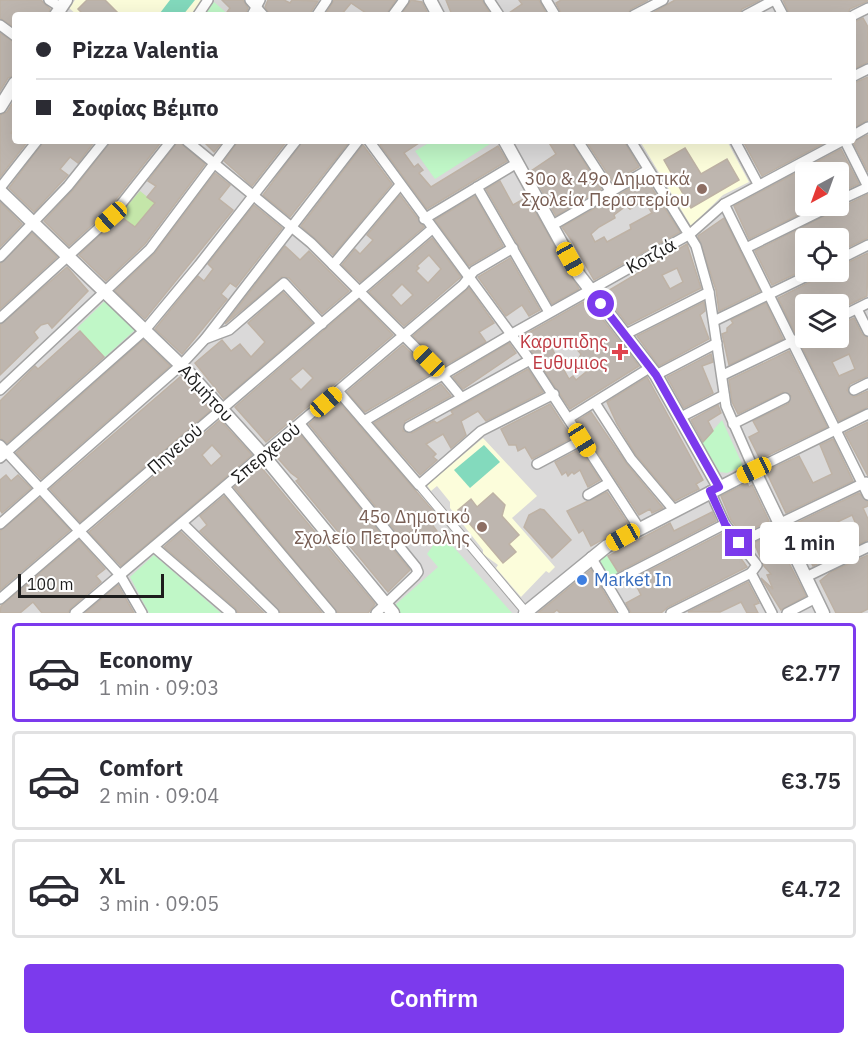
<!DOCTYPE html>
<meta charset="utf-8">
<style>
:root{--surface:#fff;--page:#f2f2f3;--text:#2b2b33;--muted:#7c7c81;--line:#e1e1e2;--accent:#7c3aed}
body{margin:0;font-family:"IBM Plex Sans",sans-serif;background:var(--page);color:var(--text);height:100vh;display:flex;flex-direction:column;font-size:22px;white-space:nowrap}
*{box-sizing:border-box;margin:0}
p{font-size:20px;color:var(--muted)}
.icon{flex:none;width:33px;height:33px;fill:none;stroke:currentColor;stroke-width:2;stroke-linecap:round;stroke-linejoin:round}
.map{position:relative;height:613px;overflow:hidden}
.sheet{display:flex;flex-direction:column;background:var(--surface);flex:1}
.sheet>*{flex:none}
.top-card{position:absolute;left:12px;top:12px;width:844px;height:132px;border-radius:6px;box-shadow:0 6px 24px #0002;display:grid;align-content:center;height:132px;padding:0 24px;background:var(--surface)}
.needle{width:39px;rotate:221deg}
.controls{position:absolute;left:795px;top:162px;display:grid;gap:12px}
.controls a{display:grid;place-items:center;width:54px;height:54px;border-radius:6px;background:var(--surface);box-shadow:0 6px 24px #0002;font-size:30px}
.scale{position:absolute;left:18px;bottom:15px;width:146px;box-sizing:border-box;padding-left:6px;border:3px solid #1c1c1c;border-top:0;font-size:16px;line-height:21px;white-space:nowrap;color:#1c1c1c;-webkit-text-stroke:4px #fff;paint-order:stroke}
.end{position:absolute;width:27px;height:27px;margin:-14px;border:8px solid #7c3aed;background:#fff;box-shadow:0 0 0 3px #fff}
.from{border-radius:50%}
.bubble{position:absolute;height:42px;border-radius:6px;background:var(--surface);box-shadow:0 6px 24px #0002;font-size:20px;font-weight:600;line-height:42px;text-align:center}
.car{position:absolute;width:18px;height:36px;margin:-18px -9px;border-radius:8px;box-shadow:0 0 4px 2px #0007;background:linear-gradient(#f5c518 24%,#345 0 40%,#f5c518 0 76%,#345 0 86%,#f5c518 0)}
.top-card b{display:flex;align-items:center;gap:21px;height:57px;font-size:22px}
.top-card b+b{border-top:2px solid var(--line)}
.top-card i{width:15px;height:15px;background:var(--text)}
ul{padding:10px 0 0;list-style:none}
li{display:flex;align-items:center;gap:18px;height:99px;margin:0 12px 9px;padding:0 12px;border:3px solid var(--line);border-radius:6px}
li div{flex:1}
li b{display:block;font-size:22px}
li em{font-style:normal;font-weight:600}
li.active{border-color:var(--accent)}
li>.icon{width:54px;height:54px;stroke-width:1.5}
.button{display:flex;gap:12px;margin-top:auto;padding:12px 24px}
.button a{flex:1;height:69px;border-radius:6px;background:var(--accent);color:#fff;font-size:24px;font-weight:600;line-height:69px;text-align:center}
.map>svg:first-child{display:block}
</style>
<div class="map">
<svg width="868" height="613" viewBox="0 0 868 613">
<rect width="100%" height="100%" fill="#edeae2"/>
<g fill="#dad9d9" fill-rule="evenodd">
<polygon points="0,0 428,0 436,15 15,15 15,141 503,141 575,274 653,377 711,486 868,417 868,613 0,613"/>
<path d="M433,0H868V411L723,480L715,476L595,292L509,141H854V15H441ZM806,172H838V206H806ZM806,238H838V272H806ZM806,304H838V338H806Z"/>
</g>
<g fill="#fcfddb">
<polygon points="75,0 202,0 192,15 77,15 69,8"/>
<polygon points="640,141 727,141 749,182 723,195 691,226"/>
<polygon points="483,438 537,496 512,518 555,567 549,573 546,571 521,597 496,568 498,565 483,554 483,550 450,508 450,502 437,486 431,491 427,485"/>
</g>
<polygon fill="#c4e6a9" points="140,191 155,203 135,227 119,215"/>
<g fill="#c0f7c7">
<polygon points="214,2 229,15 204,15"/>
<polygon points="426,141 492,141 493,142 435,179 415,151 427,144"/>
<polygon points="106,300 136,329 105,357 77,328"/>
<polygon points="722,420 743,466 727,473 720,472 702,443"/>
<polygon points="441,534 442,534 512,613 399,613 394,606 438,567 427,554"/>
<polygon points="605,553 619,573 610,579 600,561"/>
<polygon points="154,555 221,613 149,613 130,577"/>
</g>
<g fill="#83dabd">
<polygon points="170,0 195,0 183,15 162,15 160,13"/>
<polygon points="484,445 500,462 470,488 454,470"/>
</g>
<g fill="#beb6af" stroke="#beb2a5" stroke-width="1.5" fill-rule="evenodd">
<polygon points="0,0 41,0 50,9 48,15 15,15 15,28 0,18"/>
<polygon points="87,0 105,0 120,15 84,15 78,9"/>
<polygon points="222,0 243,0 248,8 245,15 225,15 230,8"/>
<polygon points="268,0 284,0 290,3 292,0 318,1 309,15 270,15 265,7"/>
<polygon points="334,0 396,0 386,15 369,15 351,3 341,15 325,15"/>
<polygon points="411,0 422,2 428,14 401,15"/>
<polygon points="446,0 482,0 491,15 452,15"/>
<polygon points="519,0 539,0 547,15 506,15 522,4"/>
<polygon points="561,0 648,0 631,9 627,15 562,15 556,3"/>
<polygon points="675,0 760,0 742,9 739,15 649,15"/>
<polygon points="783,0 868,0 868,1 850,9 847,15 790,15"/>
<polygon points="863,18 868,27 868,62 854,69 854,22"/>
<polygon points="0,33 15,43 15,75 8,78 0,91"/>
<polygon points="868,77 868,120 854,128 854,83"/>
<polygon points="15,99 15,128 11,133 15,135 15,141 28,141 0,177 0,115 7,112"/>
<polygon points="868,135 868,172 853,142"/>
<polygon points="44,141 95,141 78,163 70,157 60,169 68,175 34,212 9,188"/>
<polygon points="111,141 162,141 106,212 69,246 44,221 73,190"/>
<polygon points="178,141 205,164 145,244 106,281 79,255 120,216 135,227 155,203 147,197 156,186 148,181"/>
<polygon points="203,141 223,141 214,152"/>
<polygon points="238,141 287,141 252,186 224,161"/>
<polygon points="303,141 349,142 290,217 263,195"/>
<polygon points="386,141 422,141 404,153 414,167 418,164 423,170 419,173 431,187 498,146 507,161 427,209 380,145"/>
<polygon points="548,141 571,141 601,189 556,216 531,171 556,154"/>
<polygon points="586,141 624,141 639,167 613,182"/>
<polygon points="743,141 828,141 762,176"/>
<polygon points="363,145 392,184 333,255 301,226"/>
<polygon points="685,148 701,174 727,159 739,180 691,208 664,160"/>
<polygon points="841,149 859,184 838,193 838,172 806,172 806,183 802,185 806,191 806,206 817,206 749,239 734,206"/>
<polygon points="215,173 230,185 219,199 233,210 145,319 115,291 155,253"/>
<path d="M646,179L680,232L594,280L572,241L562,227ZM644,200L652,213L630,225L631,229L607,242L604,237L595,242L591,234L599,227L615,218L614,215L626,206L630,209Z"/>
<polygon points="500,181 513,205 527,197 579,289 552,304 486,189"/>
<polygon points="868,194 868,238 838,252 838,238 806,238 806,269 772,285 755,251"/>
<polygon points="400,195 424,227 360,282 342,265 355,249 360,254 373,240 367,235"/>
<polygon points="475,196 503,246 469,266 435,220"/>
<polygon points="0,202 22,224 0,247"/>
<polygon points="254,205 282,228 236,287 230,283 221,294 227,299 182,354 155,329 198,276 204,281 213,269 208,264"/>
<polygon points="724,218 760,291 719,311 716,290 698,236"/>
<polygon points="32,233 57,257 0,309 0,264"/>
<path d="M432,238L461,277L404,326L369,292ZM429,255L441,269L428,283L416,271L419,268L417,266ZM402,284L413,295L401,306L391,295Z"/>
<path d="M687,244L701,288L628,325L617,311L613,297L610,299L606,292ZM677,268L683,282L670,289L662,275Z"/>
<polygon points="285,246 300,260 309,251 349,291 322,314 289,278 282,277 225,324"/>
<polygon points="868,253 867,296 838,310 838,304 806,304 806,328 795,333 778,298 818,278 823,272 838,272 838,267"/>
<polygon points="510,258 540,310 529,316 522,305 506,316 478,277"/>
<polygon points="67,267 88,291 52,328 48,323 41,325 34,332 38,338 0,375 0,325"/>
<polygon points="469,288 494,323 479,332 486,342 444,366 413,336"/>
<polygon points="283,292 312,323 224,399 195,363 222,340 231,351 240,344 251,357 265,342 248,323"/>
<path d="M359,300L393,335L266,442L235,407ZM303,368L313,378L301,390L290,379Z"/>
<path d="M583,302L584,305L589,302L639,366L570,409L521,337ZM566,337L581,354L579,358L596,364L576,380L573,376L569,379L550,345Z"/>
<polygon points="704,302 705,311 700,315 709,339 659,366 637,336"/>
<polygon points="766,303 783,339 729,365 722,334 727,332 727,328 733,323 731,320"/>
<path d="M854,318L862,334L868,338V376L850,384L847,390L854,397L868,391V407L839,421L801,345L812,338H838V325ZM849,354L855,369L839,376L832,362Z"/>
<polygon points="80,331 104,357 7,443 0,438 0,401 35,366 38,369"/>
<polygon points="143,340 170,366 41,479 16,453"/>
<polygon points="509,343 516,353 463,389 453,377"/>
<polygon points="403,345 432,373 365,412 347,392"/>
<polygon points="789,351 827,427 760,459 749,437 759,432 753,421 788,404 791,396 783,392 738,414 732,402 729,380"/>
<polygon points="711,354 713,362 702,366 713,393 684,408 667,377"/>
<polygon points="528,369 543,392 486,421 478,411 461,421 466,435 451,448 443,434 426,444 436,454 433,457 437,460 420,475 374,423 441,384 451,396 405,421 403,431 412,433 434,421 437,423 453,414 451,411"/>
<polygon points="180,377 211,410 80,522 50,489"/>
<polygon points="647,377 703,480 696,484 699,489 675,501 636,455 617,424 607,402"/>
<polygon points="337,400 434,512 431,523 437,531 432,542 419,532 405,543 309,424"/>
<polygon points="550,404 572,438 532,459 525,447 518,451 516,445 509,445 501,429"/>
<polygon points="718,405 721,413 708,421 713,431 703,442 691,420"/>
<polygon points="591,412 626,463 663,508 652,513 650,509 639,515 577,421"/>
<path d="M220,420L252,455L121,566L89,532ZM212,445L222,456L211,466L202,455Z"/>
<polygon points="868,422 868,476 845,433"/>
<polygon points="299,433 410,570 388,592 296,481 299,479 291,473 275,455"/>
<polygon points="833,439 853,481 786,513 766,471 799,456 813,483 832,474 820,445"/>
<polygon points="580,449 600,480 588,487 580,470 574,474 572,472 568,476 566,472 562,475 555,462"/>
<polygon points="260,466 375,604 368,613 338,613 234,487"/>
<polygon points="6,475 11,481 18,475 31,488 2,513 0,510 0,480"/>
<polygon points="747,483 749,487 752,485 769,521 742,534 731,520 721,496"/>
<polygon points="607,492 629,525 591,546 583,530 579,533 567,511"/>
<polygon points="493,493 505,505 502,516 519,535 509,544 516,552 503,563 458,510 471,499 477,507"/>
<path d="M859,493L868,502V506L863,508L868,519V540L813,566L792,525ZM852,515L858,529L820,548L812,534Z"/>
<polygon points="224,496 322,613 281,613 200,531 207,525 200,516"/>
<polygon points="40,498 70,530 0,590 0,531"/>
<polygon points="540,509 544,510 571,540 552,558 524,527 529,515"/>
<polygon points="712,512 716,521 618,572 608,556 670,523 674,531"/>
<polygon points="181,532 264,613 238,613 235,608 164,547"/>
<polygon points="723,533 747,567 668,607 661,613 631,613 626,603 641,595 633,579"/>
<polygon points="774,534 806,596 781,610 761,578 773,589 767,575 771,574 764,566 754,543"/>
<polygon points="79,540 105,569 96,576 101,582 71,608 68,613 42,613 33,602 20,613 0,613 1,606"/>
<polygon points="868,555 868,609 860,613 836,613 820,581 831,572"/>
<polygon points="591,570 616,613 560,613 557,610 553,613 538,613"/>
<polygon points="748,582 759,603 754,605 758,613 747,613 741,602 720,612 688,612"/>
<polygon points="118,585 134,613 85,613"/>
</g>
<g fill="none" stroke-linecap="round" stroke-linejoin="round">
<g stroke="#a3a3a3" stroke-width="10">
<polyline id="pedestrian" points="419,485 526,612"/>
</g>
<g stroke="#a3a3a3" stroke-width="12">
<g id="minor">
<polyline points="49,0 60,7"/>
<polyline points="250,0 263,15"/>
<polyline points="489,0 499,15"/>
<polyline points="546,0 555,15"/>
<polyline points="775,0 783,15"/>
<polyline points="198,15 208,0"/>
<polyline points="252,15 260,0"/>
<polyline points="317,15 327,0"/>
<polyline points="393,15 404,0"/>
<polyline points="634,15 663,0"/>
<polyline points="746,15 774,0"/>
<polyline points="854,15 868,8"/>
<polyline points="0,25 15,36"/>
<polyline points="854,76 868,69"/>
<polyline points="854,135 868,127"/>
<polyline points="187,141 311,243 442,374 461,397"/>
<polyline points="369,141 530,360 639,528"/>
<polyline points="578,141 611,192"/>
<polyline points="631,141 696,246 709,292 726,406 754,470 868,414"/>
<polyline points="735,141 758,184"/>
<polyline points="845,141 868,187"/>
<polyline points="477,187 549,312"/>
<polyline points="0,188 37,141"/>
<polyline points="838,201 868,187"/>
<polyline points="724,204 868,495"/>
<polyline points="424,219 517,163"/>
<polyline points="551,226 648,170"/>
<polyline points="746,248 831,206"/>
<polyline points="0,257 68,186 104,141"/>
<polyline points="838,260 868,245"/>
<polyline points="333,265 400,185"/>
<polyline points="857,309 868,331"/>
<polyline points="0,318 111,217 171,141"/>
<polyline points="838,318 868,303"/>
<polyline points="714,321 815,272"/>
<polyline points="626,334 709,292"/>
<polyline points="205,339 229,330 284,283 322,324"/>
<polyline points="656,375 717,343"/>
<polyline points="723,375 806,335"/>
<polyline points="0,390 150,249 231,141"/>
<polyline points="854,390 868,383"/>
<polyline points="338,391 419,485 481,431 554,394"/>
<polyline points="595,403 631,459 674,510"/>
<polyline points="569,418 651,367"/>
<polyline points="679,418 724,395"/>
<polyline points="364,421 512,334 690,234 724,204 842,141"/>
<polyline points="300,424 416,567 418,572 415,576 376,613"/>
<polyline points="733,424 785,398"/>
<polyline points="409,427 530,360"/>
<polyline points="0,445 120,575 142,613"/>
<polyline points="0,458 145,330 199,265 296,141"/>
<polyline points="537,464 582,440"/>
<polyline points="225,487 331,613"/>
<polyline points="710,491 725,524 757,565 751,573 772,613"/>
<polyline points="588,495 609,483"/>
<polyline points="182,523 274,613"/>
<polyline points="0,524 181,365 205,339 358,141"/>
<polyline points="739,543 866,482"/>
<polyline points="154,547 231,613"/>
<polyline points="591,557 624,613"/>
<polyline points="806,577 868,547"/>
<polyline points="607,585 725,524"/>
<polyline points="0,599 432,229"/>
<polyline points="75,613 463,285 474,271 513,248"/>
<polyline points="671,613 751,573"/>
<polyline points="787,613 816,598"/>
</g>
</g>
<g stroke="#a3a3a3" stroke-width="15">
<g id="tertiary">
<polyline points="430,0 438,15"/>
<polyline points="56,15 66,0"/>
<polyline points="0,107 15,83"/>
<polyline points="505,141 579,275 656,375 719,487"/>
<polyline points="0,191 188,372 263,455 393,613"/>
<polyline points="525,613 607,546 754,470 823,613"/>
</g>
</g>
<use href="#pedestrian" stroke="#fff" stroke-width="8"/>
<use href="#minor" stroke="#fff" stroke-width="9"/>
<use href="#tertiary" stroke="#fff" stroke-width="12"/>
</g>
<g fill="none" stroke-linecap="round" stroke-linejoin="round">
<polyline stroke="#7c3aed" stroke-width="8" points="601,304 656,375 719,487 710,491 725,524 739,543"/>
</g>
<g fill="#8d6e63" stroke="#fff" stroke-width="2">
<circle cx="702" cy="189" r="6"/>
<circle cx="482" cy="527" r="6"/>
</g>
<path fill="#e0444e" stroke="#fff" stroke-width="2" d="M617 343h6v6h6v6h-6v6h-6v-6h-6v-6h6z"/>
<circle fill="#3f7fe0" stroke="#fff" stroke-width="2" cx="582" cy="580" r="6"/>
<g text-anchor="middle" stroke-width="4.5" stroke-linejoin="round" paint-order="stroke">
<g font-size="18" fill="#785e54" stroke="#fff" text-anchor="end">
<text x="690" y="185">30ο &amp; 49ο Δημοτικά<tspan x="690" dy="21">Σχολεία Περιστερίου</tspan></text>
<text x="470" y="523">45ο Δημοτικό<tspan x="470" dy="21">Σχολείο Πετρούπολης</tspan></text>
</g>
<g font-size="18" fill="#1c1c1c" stroke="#fff">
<text transform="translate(651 256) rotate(-29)" y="6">Κοτζιά</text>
<text transform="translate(206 393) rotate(47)" y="6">Αδμήτου</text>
<text transform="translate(175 449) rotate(-41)" y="6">Πηνειού</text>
<text transform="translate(266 453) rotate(-40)" y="6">Σπερχειού</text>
</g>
<g font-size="18" fill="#be3a42" stroke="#fff" text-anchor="end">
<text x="608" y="348">Καρυπιδης<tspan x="608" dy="21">Ευθυμιος</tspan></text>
</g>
<g font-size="18" fill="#366cbe" stroke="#fff" text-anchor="start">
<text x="594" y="586">Market In</text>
</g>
</g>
</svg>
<div class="controls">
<a><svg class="needle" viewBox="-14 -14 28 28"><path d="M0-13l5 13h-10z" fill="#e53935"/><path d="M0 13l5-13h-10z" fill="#7c7c81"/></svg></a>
<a><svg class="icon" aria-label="locate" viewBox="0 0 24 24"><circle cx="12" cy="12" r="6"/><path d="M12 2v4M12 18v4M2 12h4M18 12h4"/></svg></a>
<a><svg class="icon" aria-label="layers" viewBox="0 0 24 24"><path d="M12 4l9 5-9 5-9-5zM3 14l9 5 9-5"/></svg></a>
</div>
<div class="scale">100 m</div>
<i class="end from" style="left:601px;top:304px"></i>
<i class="end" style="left:739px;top:543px"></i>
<div class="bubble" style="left:760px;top:522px;width:99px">1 min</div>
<i class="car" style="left:111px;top:217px;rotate:228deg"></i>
<i class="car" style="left:570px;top:259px;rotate:151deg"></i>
<i class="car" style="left:429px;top:361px;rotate:315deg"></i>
<i class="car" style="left:326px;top:402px;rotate:49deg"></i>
<i class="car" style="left:582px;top:440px;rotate:148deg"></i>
<i class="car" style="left:754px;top:470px;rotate:245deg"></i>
<i class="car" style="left:623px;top:537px;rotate:241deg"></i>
<div class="top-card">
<b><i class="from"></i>Pizza Valentia</b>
<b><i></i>Σοφίας Βέμπο</b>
</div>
</div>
<section class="sheet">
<ul>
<li class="active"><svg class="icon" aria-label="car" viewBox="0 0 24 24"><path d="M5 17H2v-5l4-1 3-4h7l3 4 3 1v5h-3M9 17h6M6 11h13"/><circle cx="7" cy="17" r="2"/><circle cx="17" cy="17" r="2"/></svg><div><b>Economy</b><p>1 min · 09:03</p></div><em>€2.77</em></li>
<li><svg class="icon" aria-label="car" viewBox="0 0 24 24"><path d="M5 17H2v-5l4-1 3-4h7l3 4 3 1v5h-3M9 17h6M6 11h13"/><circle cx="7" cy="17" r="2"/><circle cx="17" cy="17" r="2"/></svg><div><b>Comfort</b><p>2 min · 09:04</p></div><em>€3.75</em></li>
<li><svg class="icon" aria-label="car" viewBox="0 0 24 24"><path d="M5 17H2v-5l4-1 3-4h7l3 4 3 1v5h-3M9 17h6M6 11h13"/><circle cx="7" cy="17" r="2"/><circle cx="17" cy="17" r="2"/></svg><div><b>XL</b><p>3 min · 09:05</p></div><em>€4.72</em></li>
</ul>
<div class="button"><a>Confirm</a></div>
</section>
